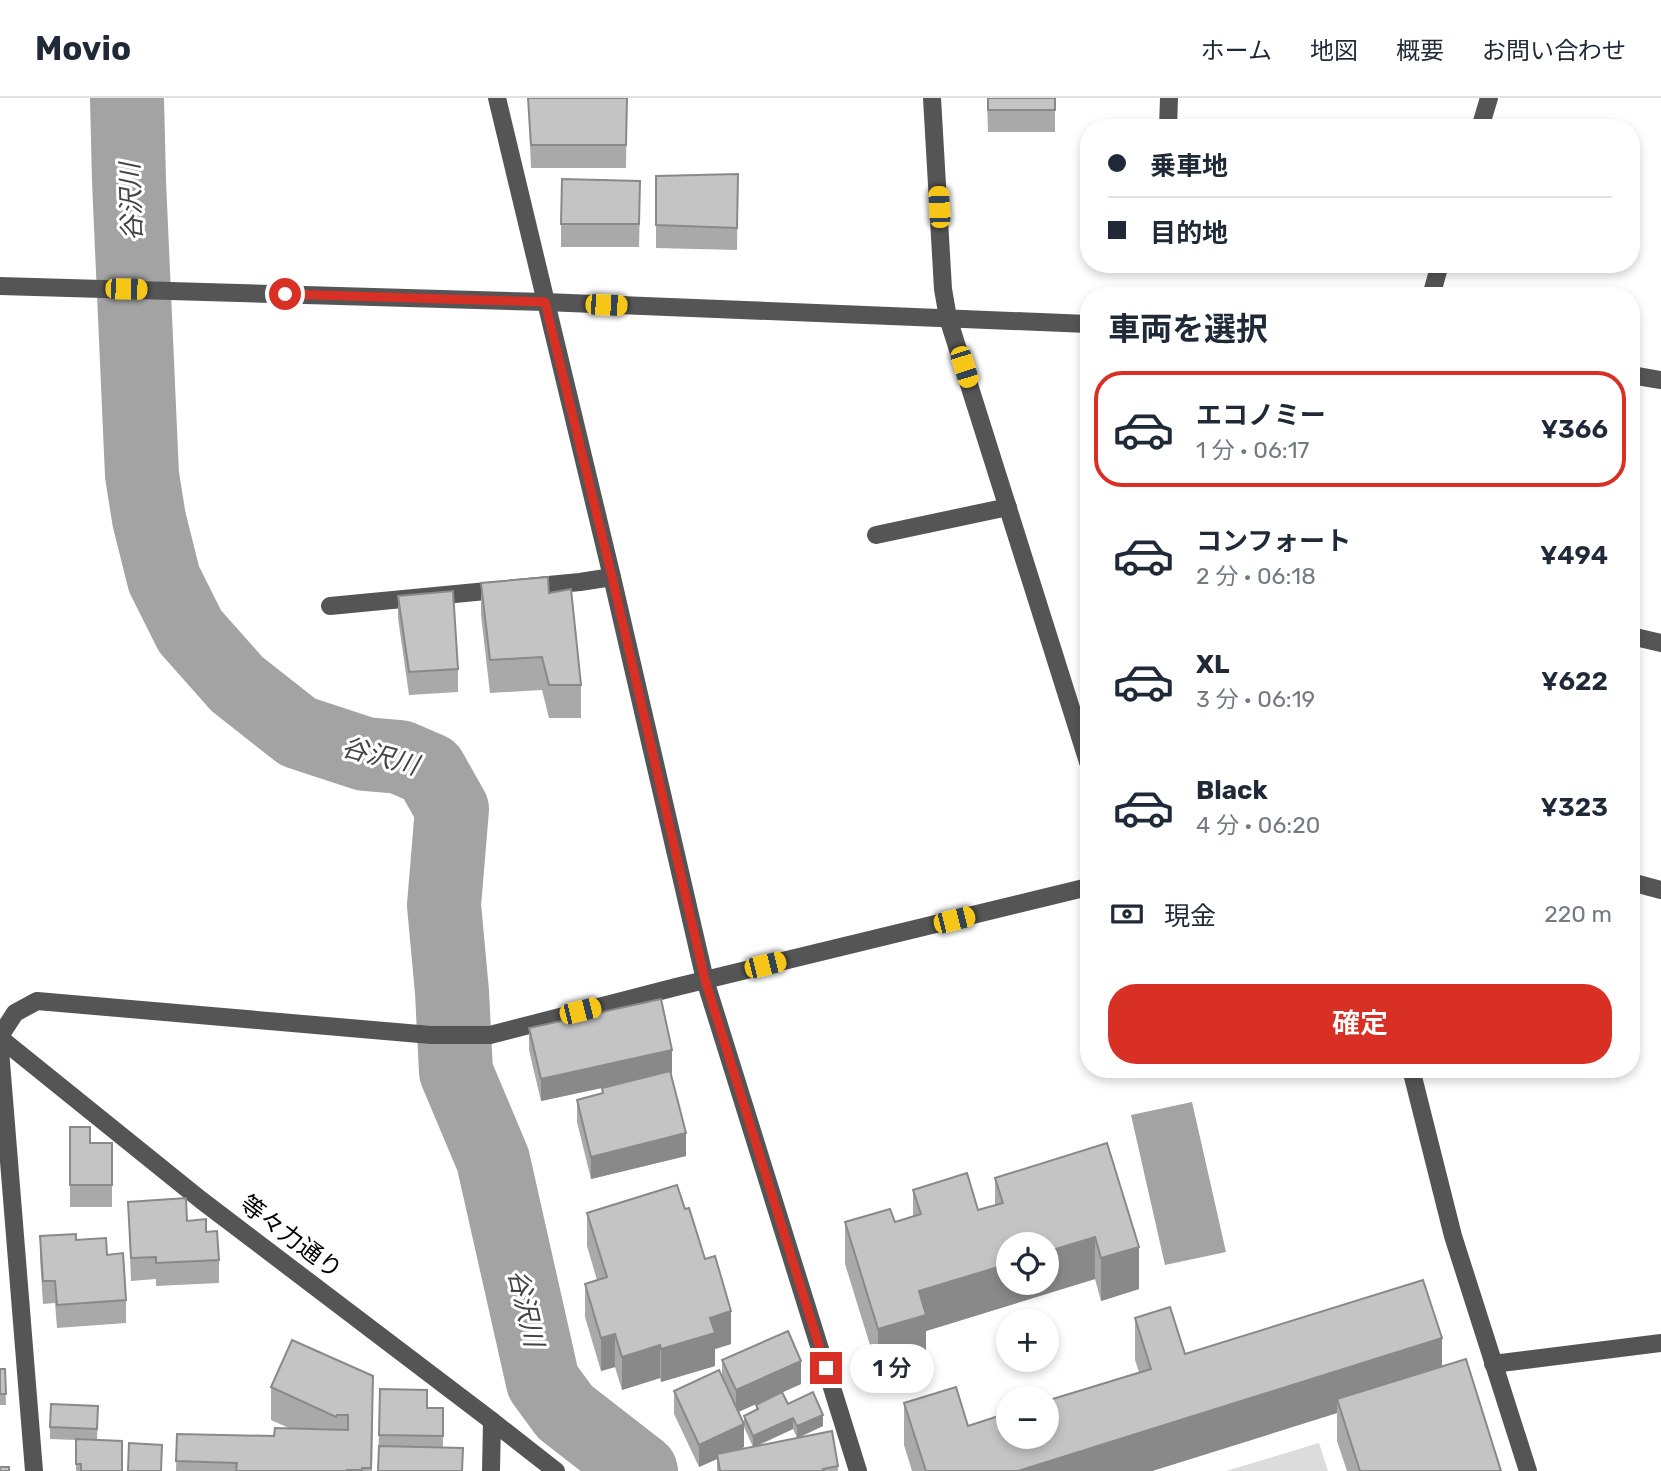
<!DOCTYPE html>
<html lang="ja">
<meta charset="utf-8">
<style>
:root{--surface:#fff;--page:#f2f2f3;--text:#1f2937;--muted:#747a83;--line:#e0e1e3;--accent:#d93025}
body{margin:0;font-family:Rubik,"Noto Sans JP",sans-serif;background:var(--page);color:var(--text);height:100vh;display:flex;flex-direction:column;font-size:26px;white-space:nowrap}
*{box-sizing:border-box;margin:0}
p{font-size:23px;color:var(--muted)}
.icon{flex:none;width:38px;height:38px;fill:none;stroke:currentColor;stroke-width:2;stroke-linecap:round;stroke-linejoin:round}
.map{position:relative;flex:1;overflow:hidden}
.drawer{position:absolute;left:1080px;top:189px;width:560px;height:791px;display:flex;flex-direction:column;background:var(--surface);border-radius:28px;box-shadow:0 4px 10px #0003}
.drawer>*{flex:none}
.top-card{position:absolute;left:1080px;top:21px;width:560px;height:154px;border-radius:28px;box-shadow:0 4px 10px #0003;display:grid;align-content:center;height:154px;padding:0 28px;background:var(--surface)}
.tools{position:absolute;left:996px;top:1134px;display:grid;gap:14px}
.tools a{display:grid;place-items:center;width:63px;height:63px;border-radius:50%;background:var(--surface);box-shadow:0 4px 10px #0003;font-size:35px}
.end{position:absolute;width:32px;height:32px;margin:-16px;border:9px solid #d93025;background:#fff;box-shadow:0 0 0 4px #fff}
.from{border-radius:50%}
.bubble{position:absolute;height:49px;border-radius:24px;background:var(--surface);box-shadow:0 4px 10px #0003;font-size:23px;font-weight:600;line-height:49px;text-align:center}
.car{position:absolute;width:21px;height:42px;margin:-21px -10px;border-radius:9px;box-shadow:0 0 5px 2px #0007;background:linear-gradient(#f5c518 24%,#345 0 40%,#f5c518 0 76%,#345 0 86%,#f5c518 0)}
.top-card b{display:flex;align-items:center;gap:24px;height:66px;font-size:26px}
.top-card b+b{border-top:2px solid var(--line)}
.top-card i{width:18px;height:18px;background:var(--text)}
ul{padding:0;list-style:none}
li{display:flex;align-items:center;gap:21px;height:116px;margin:0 14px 10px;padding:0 14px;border:4px solid transparent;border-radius:28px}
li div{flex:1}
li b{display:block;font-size:26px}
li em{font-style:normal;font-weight:600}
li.current{border-color:var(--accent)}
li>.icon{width:63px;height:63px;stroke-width:1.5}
h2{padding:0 28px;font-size:32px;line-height:84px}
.pay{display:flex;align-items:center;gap:18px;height:77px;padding:0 28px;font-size:26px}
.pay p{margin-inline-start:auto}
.primary-button{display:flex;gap:14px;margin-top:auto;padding:14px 28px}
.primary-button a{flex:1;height:80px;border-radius:28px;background:var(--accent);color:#fff;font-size:28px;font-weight:600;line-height:80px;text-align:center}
header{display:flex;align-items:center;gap:42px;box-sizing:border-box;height:98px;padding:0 35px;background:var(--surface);border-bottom:2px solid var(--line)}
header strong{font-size:33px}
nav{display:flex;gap:38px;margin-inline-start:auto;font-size:24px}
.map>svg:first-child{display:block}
</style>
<header>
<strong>Movio</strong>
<nav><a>ホーム</a><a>地図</a><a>概要</a><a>お問い合わせ</a></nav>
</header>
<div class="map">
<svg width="1661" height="1373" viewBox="0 0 1661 1373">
<rect width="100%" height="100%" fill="#fff"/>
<polygon fill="#dcdcdc" points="1319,1345 1328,1373 1226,1373"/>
<polygon fill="#a3a3a3" points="1192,1004 1226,1154 1165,1167 1131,1017"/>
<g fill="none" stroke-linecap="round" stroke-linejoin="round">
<polyline stroke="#a3a3a3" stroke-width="74" points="127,0 129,83 142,377 149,421 164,481 190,533 237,586 298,634 365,656 400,659 430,672 452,711 444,807 452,894 456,974 493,1062 543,1284 565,1314 641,1373"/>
<g stroke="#555" stroke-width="18">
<polyline points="497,0 612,479 705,882 858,1373"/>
<polyline points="932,0 943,191 948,220 1088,664"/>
<polyline points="1168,30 1169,0"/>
<polyline points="1480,30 1489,0"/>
<polyline points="0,188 545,204 1088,226"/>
<polyline points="1431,198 1440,166"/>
<polyline points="1631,277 1661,282"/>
<polyline points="876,437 1008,409"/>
<polyline points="330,508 580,484 612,479"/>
<polyline points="1631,538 1661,545"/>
<polyline points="1631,784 1661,792"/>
<polyline points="0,938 15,915 37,903 431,937 490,937 676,889 1088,789"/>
<polyline points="0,940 201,1102 492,1323 556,1373"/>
<polyline points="0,952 34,1373"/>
<polyline points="1411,971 1453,1138 1528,1373"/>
<polyline points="1493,1266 1661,1245"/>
<polyline points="491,1373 492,1323"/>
</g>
</g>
<g fill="#a9a9a9" fill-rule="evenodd">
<polygon points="528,0 627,0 626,70 531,70"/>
<polygon points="987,0 1055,0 1055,34 988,34"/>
<polygon points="738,76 737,152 656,150 656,78"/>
<polygon points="640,105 639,149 561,149 561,126"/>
<polygon points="481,485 549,495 581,587 581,620 549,620 542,592 490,595 481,517"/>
<polygon points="398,498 458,571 458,594 409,597 398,520"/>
<polygon points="529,930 672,975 671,975 686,1058 591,1081 577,1024 577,1002 602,995 602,990 606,989 541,1003 529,952"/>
<polygon points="70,1029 90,1045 112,1045 112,1109 70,1109"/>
<polygon points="1107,1045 1139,1191 1101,1203 1095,1181 926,1233 926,1259 878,1273 845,1166 845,1124 895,1124 913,1119 913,1092 978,1112 995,1107 995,1080"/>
<polygon points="128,1104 187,1123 206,1134 219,1162 219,1185 156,1188 156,1181 131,1183"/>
<polygon points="685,1111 731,1246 715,1251 715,1268 661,1284 660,1280 622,1292 615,1269 601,1273 585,1219 585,1186 597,1182 587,1148 587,1115"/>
<polygon points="40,1138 76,1142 107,1157 126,1202 126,1225 57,1230 55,1205 43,1206 40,1161"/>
<polygon points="1135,1220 1185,1256 1442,1269 1501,1373 1347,1373 1337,1343 1337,1315 1152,1373 912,1373 904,1347 904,1305 968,1328 1139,1274 1135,1262"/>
<path d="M722,1262L801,1286L738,1314L744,1326V1318L756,1312V1307L788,1306L823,1328L798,1340L838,1368V1373H717V1361L699,1369L674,1316V1293L722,1280ZM744,1329L753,1349L737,1352L744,1349ZM793,1331L797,1340L757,1348Z"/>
<polygon points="0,1271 5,1271 6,1307 0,1307"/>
<polygon points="271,1289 373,1311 372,1373 176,1373 177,1336 274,1338 291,1331 271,1322"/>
<polygon points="380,1291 427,1310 443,1310 443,1349 378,1373"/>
<polygon points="98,1320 97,1342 122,1373 76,1373 76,1342 50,1341 50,1329"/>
</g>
<g fill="#898989">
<polygon points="672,952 672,975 541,1003 541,981"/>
<polygon points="686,1035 686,1058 591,1081 591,1059"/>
<polygon points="1095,1139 1095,1181 926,1233 926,1259 878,1273 878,1231 919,1193 1008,1166 1008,1185 1046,1185 1046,1154"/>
<polygon points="1139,1149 1139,1191 1101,1203 1101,1160"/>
<polygon points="731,1213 731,1246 715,1251 715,1268 661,1284 661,1251 710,1220"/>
<polygon points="615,1236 615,1269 601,1273 601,1240"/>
<polygon points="1442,1240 1442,1282 1337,1301 1337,1315 1152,1373 1018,1373"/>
<polygon points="660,1247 660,1280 622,1292 622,1259"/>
<polygon points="801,1263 801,1286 736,1315 736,1292"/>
<polygon points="373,1278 373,1311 371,1373"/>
<polygon points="823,1317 823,1328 797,1340 797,1328"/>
<polygon points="793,1320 793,1331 753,1349 753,1338"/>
<polygon points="744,1326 744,1349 718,1361 717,1356 717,1361 699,1369 699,1347"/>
</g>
<g fill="#c4c4c4" stroke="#898989" stroke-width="2">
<polygon points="528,0 627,0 626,47 531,47"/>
<rect x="988" y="0" width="67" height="12"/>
<polygon points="738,76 737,130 656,127 656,78"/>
<polygon points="562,81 640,83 639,126 561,126"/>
<polygon points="548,479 549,495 571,491 581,587 549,587 542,559 490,562 481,485"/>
<polygon points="453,493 458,571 409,574 398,498"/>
<polygon points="661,901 672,952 541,981 529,930"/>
<polygon points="670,973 686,1035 591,1059 577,1002 603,995 602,990"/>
<polygon points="70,1029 90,1029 90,1045 112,1045 112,1087 70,1087"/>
<polygon points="1107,1045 1139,1149 1101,1160 1095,1139 1046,1154 1046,1146 1008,1146 1008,1166 919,1193 926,1217 878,1231 845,1124 890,1111 895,1124 921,1116 913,1092 967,1075 978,1112 1003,1105 995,1080"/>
<polygon points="677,1087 685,1111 689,1110 705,1161 715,1158 731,1213 710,1220 715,1235 661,1251 660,1247 622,1259 615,1236 601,1240 585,1186 607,1179 587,1115"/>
<polygon points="186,1100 187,1123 206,1121 206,1134 217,1133 219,1162 156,1165 156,1159 131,1160 128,1104"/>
<polygon points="76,1136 76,1142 106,1140 107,1157 123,1155 126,1202 57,1207 55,1183 43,1183 40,1138"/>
<polygon points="1423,1182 1442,1240 1018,1373 926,1373 904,1305 956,1289 968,1328 1008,1315 1008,1339 1046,1339 1046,1303 1151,1271 1135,1220 1170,1209 1185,1256"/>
<polygon points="788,1233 801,1263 736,1292 722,1262"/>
<polygon points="292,1242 373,1278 371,1370 362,1370 362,1372 347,1372 347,1373 236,1373 237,1365 176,1363 177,1336 274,1338 275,1330 348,1332 348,1317 337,1317 336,1319 271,1289"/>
<polygon points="1466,1261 1501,1373 1360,1373 1337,1301"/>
<polygon points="0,1271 5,1271 6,1296 0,1296"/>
<polygon points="719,1272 744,1326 699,1347 674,1293"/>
<polygon points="380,1291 427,1292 427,1310 443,1310 443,1338 379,1337"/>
<polygon points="782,1294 788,1306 813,1294 823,1317 797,1328 793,1320 753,1338 744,1318 758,1311 756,1307"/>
<polygon points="51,1306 98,1308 97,1331 50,1329"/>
<polygon points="832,1333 838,1368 823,1371 824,1373 720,1373 717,1356"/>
<polygon points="76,1341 122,1343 122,1373 81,1373 81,1366 76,1366"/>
<polygon points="129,1345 162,1347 161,1373 128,1373"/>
<polygon points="379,1348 463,1350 462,1373 378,1373"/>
<rect x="0" y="1369" width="9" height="4"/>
</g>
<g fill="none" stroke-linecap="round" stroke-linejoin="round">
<polyline stroke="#d93025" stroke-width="9" points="285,196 545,204 612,479 705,882 826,1270"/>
</g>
<g text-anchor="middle" stroke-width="6" stroke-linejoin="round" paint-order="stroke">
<g font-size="24" fill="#000" stroke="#fff">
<text transform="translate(291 1139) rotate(37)" y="8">等々力通り</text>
</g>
<g font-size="26" font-style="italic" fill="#444" stroke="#fff">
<text transform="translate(131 104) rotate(-92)" y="9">谷沢川</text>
<text transform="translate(380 658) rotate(15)" y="9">谷沢川</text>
<text transform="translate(526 1210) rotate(77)" y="9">谷沢川</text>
</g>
</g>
</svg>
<div class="tools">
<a><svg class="icon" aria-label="locate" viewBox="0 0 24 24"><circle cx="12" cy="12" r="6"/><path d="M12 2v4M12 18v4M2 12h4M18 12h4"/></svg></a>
<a>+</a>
<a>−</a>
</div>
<i class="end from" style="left:285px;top:196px"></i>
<i class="end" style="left:826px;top:1270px"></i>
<div class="bubble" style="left:850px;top:1246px;width:84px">1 分</div>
<i class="car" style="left:939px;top:109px;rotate:357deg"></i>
<i class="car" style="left:126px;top:191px;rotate:91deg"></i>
<i class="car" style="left:606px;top:207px;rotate:92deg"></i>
<i class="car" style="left:964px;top:269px;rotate:162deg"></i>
<i class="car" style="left:954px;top:822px;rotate:76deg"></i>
<i class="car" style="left:765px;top:867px;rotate:76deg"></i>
<i class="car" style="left:580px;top:913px;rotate:76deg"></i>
<div class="top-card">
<b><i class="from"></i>乗車地</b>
<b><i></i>目的地</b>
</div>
<section class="drawer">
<h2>車両を選択</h2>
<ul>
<li class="current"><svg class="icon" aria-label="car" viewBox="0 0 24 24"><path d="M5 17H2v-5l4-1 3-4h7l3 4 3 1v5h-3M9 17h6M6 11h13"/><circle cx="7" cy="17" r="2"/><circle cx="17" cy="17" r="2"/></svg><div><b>エコノミー</b><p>1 分 · 06:17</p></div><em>¥366</em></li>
<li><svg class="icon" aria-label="car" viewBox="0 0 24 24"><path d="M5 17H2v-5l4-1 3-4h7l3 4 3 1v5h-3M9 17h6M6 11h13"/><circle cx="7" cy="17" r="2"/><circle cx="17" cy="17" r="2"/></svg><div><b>コンフォート</b><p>2 分 · 06:18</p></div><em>¥494</em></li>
<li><svg class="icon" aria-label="car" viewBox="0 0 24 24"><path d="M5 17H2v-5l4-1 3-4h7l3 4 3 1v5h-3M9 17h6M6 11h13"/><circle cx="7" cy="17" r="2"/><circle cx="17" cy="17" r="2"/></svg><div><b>XL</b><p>3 分 · 06:19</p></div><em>¥622</em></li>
<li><svg class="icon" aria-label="car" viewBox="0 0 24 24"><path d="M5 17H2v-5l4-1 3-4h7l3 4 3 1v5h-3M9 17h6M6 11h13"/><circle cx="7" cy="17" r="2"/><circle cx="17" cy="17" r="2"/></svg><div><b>Black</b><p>4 分 · 06:20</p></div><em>¥323</em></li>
</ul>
<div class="pay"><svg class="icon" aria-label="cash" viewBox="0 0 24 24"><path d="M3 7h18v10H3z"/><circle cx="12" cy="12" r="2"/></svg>現金<p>220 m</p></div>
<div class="primary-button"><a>確定</a></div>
</section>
</div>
